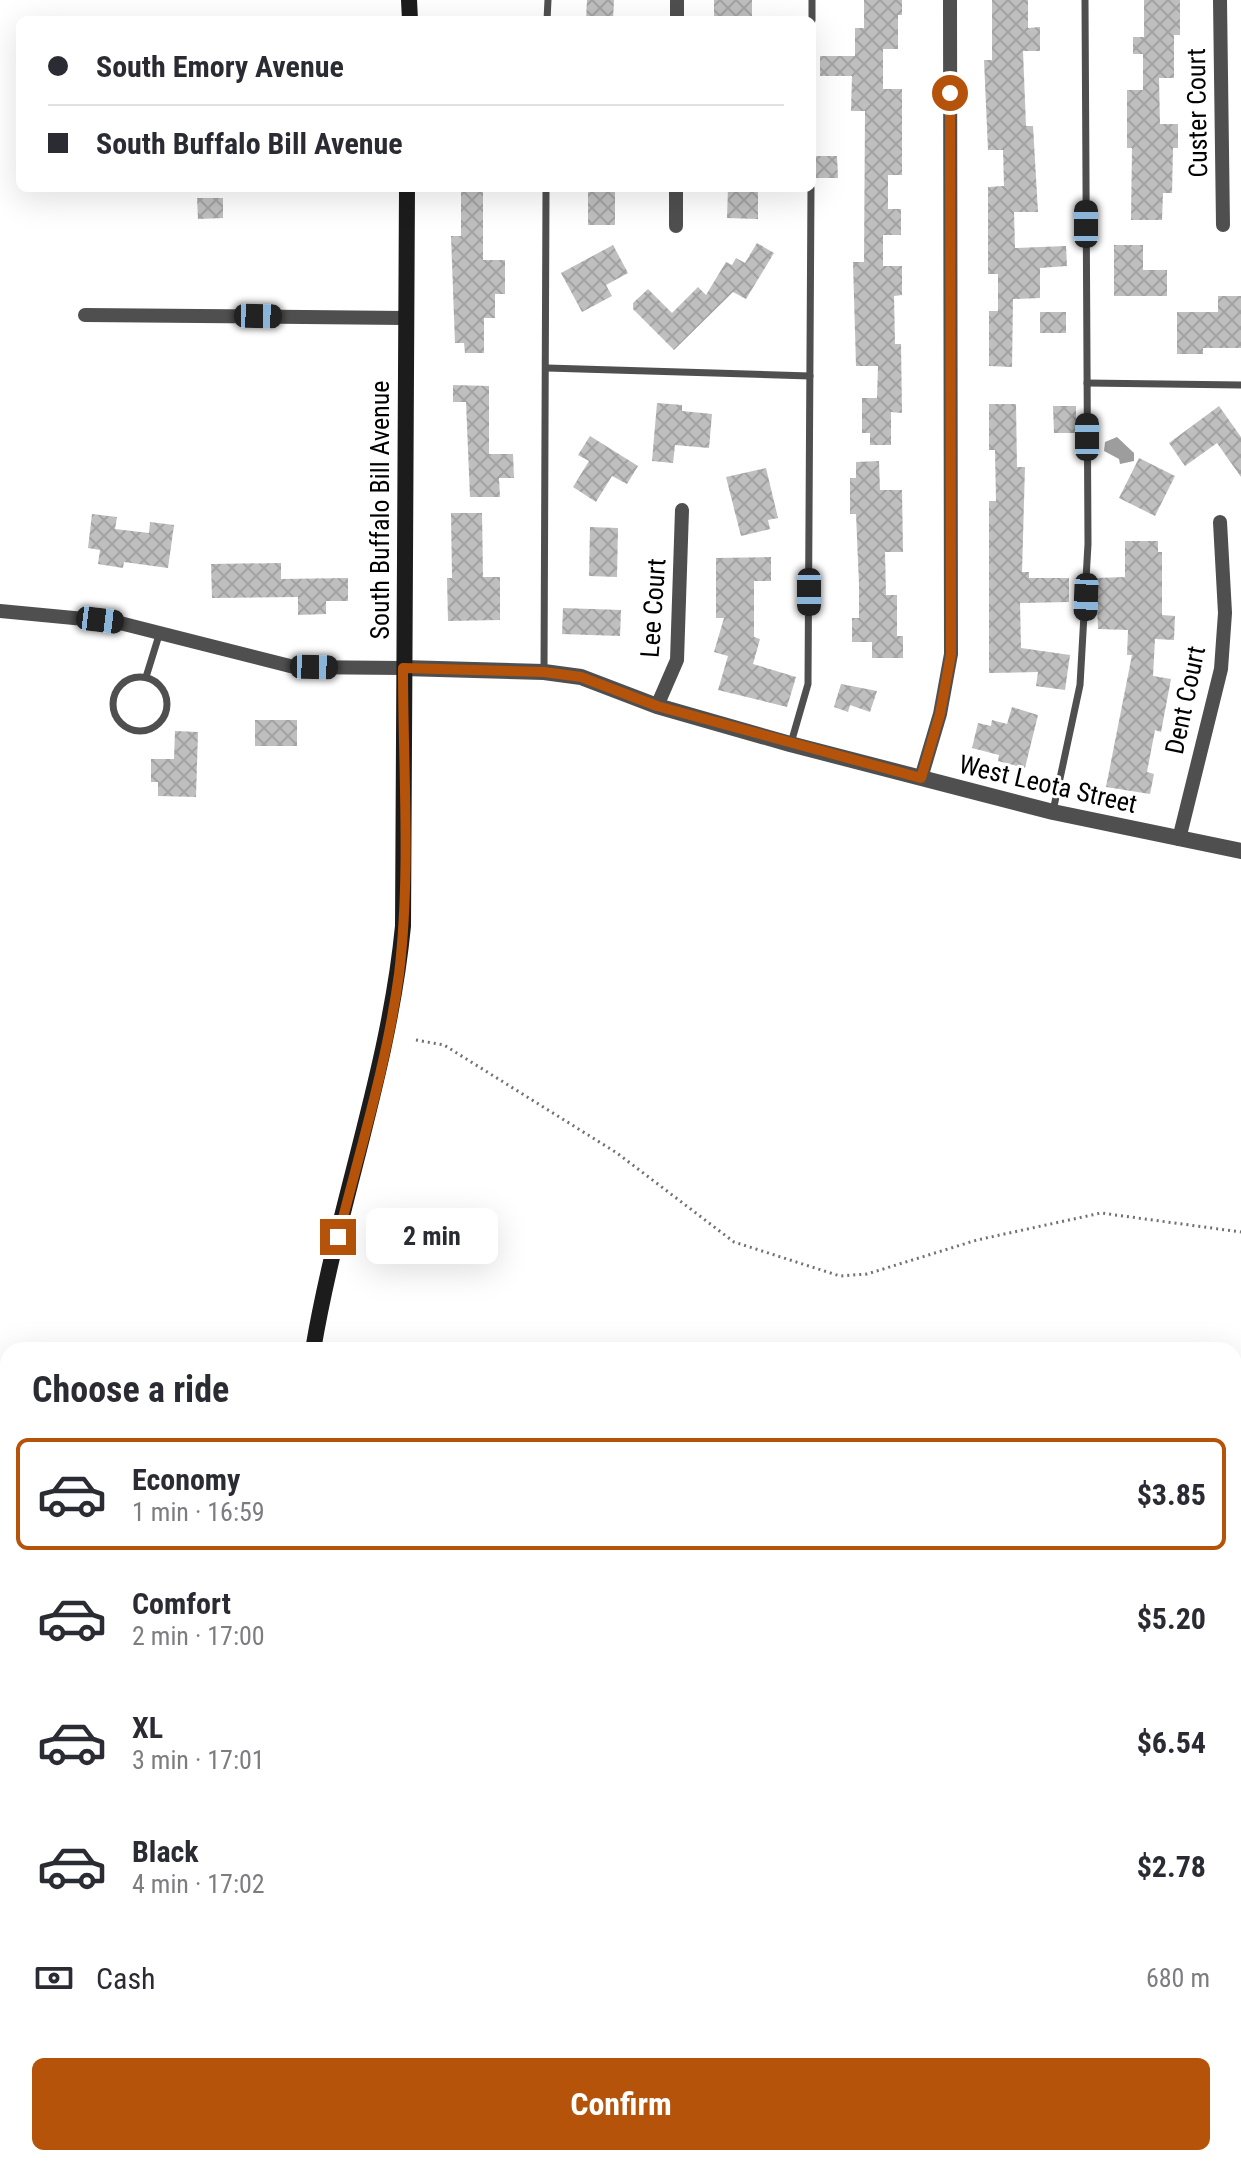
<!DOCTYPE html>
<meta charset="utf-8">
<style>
:root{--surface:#fff;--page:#f7f7f7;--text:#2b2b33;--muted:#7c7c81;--line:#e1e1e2;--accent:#b45309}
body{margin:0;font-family:"Roboto Condensed",sans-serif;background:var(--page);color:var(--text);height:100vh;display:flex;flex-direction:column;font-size:30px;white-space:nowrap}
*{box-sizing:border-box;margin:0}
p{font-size:26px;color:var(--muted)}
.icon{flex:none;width:44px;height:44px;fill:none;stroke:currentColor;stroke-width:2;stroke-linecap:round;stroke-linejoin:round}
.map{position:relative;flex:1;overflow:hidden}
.sheet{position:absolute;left:0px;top:1342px;width:1242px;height:824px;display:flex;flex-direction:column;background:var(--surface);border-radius:24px 24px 0 0;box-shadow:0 8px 32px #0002}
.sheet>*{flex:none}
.hud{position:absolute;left:16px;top:16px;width:800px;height:176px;border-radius:12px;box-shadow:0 8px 32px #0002;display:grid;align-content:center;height:176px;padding:0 32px;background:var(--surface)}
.end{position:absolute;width:36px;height:36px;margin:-18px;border:10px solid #b45309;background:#fff;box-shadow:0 0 0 4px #fff}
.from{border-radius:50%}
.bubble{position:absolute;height:56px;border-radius:12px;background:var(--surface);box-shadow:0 8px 32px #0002;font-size:26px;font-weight:700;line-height:56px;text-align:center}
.car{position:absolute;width:24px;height:48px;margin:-24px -12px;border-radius:10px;box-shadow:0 0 6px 2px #0007;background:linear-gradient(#222 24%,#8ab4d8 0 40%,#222 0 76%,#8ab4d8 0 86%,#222 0)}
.hud b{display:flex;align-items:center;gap:28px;height:76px;font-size:30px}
.hud b+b{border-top:2px solid var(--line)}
.hud i{width:20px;height:20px;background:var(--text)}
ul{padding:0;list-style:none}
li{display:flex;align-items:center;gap:24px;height:112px;margin:0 16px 12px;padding:0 16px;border:4px solid transparent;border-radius:12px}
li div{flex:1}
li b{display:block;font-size:30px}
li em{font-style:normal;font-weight:700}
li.active{border-color:var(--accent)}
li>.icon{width:72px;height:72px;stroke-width:1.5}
h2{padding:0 32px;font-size:36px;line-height:96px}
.pay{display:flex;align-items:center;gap:20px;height:88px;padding:0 32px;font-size:30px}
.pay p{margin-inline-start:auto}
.cta{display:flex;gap:16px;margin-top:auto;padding:16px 32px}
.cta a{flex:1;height:92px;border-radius:12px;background:var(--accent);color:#fff;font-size:32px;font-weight:700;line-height:92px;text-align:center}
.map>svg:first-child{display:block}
</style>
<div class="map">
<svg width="1241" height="2166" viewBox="0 0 1241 2166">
<defs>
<pattern id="water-ripples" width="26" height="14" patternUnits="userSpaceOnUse" patternTransform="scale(2)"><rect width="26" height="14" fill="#9d9d9d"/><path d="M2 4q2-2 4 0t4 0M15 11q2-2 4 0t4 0" fill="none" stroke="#858585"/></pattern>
<pattern id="building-cross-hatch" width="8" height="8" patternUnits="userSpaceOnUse" patternTransform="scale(2)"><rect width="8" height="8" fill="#bfbfbf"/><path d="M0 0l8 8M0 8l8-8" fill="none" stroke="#a2a2a2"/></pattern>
</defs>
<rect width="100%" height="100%" fill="#fff"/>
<g fill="url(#water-ripples)">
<polygon points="1117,437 1134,453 1134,461 1120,464 1119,459 1104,451 1105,442"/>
<polygon points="1241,1570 1241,1727 1234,1729 1234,1575"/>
<polygon points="1234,1747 1241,1750 1241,1930 1234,1933"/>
<polygon points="8,1866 8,2072 0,2072 0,1867"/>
</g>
<g fill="url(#building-cross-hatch)">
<polygon points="587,0 614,0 613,20 586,20"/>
<rect x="714" y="0" width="38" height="20"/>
<polygon points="864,0 902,0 902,15 898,15 898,49 883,49 883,89 902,89 902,175 888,175 888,209 901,209 901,235 883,235 883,266 902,266 902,295 894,296 895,344 901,344 902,413 891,412 891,445 870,445 870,433 862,433 862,398 877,398 878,366 856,366 853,262 864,262 865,111 851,111 852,76 820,76 820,56 855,56 855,28 864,28"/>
<polygon points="992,0 1028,0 1028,28 1040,27 1040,51 1023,51 1026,126 1033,126 1038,212 1014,212 1015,248 1066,246 1067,266 1040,268 1040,298 1013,299 1012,367 989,366 989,311 998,311 998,274 988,274 988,187 1004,186 1003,150 988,150 984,60 992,60"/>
<polygon points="1144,0 1180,0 1180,35 1174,35 1174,78 1159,78 1160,124 1178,124 1178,148 1173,148 1172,193 1163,193 1162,220 1131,220 1132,148 1127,148 1127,90 1143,90 1143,54 1133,54 1133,37 1144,37"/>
<polygon points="816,156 837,156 838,178 816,178"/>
<polygon points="461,188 483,188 483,260 505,260 505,294 495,294 495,318 484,318 484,353 465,353 464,343 455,343 451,236 461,236"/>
<rect x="588" y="188" width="27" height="37"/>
<polygon points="728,188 758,188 758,219 727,218"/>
<polygon points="197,198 223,198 223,218 198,219"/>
<polygon points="757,243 774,253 746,299 733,292 674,350 633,309 633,303 648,289 672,313 698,287 706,295 726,262 732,265 736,258 745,263"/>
<polygon points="613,245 628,273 606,285 612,296 582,312 561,273"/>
<polygon points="1114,245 1143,245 1143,270 1167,270 1167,296 1114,296"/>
<polygon points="1218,296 1241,296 1241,348 1203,348 1203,354 1177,354 1177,312 1218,312"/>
<rect x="1040" y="312" width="26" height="21"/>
<polygon points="453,385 489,386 489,454 513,454 514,478 499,478 500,497 470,497 466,402 453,402"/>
<polygon points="657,403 682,405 682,411 712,414 709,448 675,445 673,463 652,461"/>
<polygon points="989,404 1016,404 1017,467 1025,467 1022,572 1029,572 1029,578 1069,578 1069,602 1020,603 1021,648 1070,655 1065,690 1036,686 1038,672 989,673 989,501 996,501 995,450 989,450"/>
<polygon points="1053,406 1076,406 1076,433 1054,433"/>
<polygon points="1219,406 1241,437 1241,477 1217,443 1185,466 1169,443"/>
<polygon points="590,436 638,466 627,484 612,476 596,502 573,487 589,461 578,455"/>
<polygon points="1139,458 1175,476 1155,516 1119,498"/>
<polygon points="879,461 880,490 902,490 903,552 885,552 886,595 897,595 897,636 903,636 903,658 872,658 872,642 852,642 852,618 859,618 859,584 856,514 850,514 850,478 856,478 856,462"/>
<polygon points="766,468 778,518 768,520 770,529 741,536 726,477"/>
<polygon points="451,513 482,513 483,577 500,577 500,620 448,621 447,578 452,578"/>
<polygon points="92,514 117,517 115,529 149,533 150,522 174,525 168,568 124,562 123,568 98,564 100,550 88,548"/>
<polygon points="590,527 618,528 617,577 589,576"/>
<polygon points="1125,541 1158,541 1158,552 1162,552 1162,615 1175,616 1174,640 1155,639 1153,676 1171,679 1161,732 1155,730 1147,772 1154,774 1150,794 1106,787 1132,655 1127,655 1128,630 1098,629 1096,578 1125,577"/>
<polygon points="771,557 771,581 754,581 754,637 760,639 753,664 796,677 787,707 718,690 728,656 714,652 724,618 716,618 716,558"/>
<polygon points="281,563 281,579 348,578 348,601 326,601 326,614 298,615 298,597 212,598 211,564"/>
<polygon points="563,608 621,610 620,636 562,634"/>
<polygon points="841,684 877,691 870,712 850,705 848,712 834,707"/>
<polygon points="1012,707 1038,715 1025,768 998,761 999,755 972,748 978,723 991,726 992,720 1007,724"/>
<rect x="255" y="720" width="42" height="26"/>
<polygon points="175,731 198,732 196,797 158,796 158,782 151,782 151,759 174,759"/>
</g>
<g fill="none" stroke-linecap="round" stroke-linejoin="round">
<polyline stroke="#717171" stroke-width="3" stroke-dasharray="2 4" stroke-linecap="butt" points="416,1040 444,1045 617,1153 734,1242 840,1276 867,1274 977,1240 1101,1213 1241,1232"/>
<g stroke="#4f4f4f" stroke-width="7">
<polyline points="547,20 548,0"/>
<polyline points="812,20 812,0"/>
<polyline points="547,368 810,376"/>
<polyline points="1087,383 1241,385"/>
<polyline points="544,672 546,188"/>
<circle cx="140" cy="704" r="27"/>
<polyline points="146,677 160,632"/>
<polyline points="791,743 808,684 811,188"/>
<polyline points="1053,811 1080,685 1088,544 1085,0"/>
</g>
<g stroke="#4f4f4f" stroke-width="14">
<polyline points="1220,0 1223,225"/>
<polyline points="677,20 677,0"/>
<polyline points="676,226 676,188"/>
<polyline points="85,315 405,318"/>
<polyline points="0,611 116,622 294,667 403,668"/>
<polyline points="657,706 677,660 682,510"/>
<polyline points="921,778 940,714 951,654 950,0"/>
<polyline points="1179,839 1221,669 1225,613 1220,522"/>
</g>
<polyline stroke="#4f4f4f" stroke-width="16" points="403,668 544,672 581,677 657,706 790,744 1053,812 1241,851"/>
<g stroke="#1c1c1c" stroke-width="16">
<polyline points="409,0 410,20"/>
<path d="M313,1350C337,1207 389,1071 403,926L407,188"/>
<polyline points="259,2166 260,2158"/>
</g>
</g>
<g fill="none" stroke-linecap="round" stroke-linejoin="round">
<path stroke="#b45309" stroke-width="10" d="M338,1237C360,1150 387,1063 399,974C411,874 403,769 403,668L544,672L581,677L657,706L921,778L940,714L951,654L950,93"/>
</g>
<g text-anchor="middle" stroke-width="6" stroke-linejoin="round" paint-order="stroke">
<g font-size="26" fill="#000" stroke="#fff">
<text transform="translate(1197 113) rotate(-91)" y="9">Custer Court</text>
<text transform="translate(380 510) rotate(-90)" y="9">South Buffalo Bill Avenue</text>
<text transform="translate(653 608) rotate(-86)" y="9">Lee Court</text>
<text transform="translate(1185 700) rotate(-78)" y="9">Dent Court</text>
<text transform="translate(1048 784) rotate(13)" y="9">West Leota Street</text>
</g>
</g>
</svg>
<i class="end from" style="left:950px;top:93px"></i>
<i class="end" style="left:338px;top:1237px"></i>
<div class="bubble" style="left:366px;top:1208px;width:132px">2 min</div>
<i class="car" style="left:1086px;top:224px;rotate:0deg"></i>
<i class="car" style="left:258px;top:316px;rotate:91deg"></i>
<i class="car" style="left:1087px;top:437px;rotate:0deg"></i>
<i class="car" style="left:809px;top:592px;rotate:180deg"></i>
<i class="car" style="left:1086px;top:597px;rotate:182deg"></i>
<i class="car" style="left:100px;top:620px;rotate:97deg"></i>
<i class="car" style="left:314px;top:667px;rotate:91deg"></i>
<div class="hud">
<b><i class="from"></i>South Emory Avenue</b>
<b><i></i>South Buffalo Bill Avenue</b>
</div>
<section class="sheet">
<h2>Choose a ride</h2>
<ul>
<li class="active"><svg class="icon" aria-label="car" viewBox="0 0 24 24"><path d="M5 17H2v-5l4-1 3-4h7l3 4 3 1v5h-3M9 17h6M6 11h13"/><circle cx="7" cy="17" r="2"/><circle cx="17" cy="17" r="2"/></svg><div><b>Economy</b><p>1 min · 16:59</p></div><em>$3.85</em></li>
<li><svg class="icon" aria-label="car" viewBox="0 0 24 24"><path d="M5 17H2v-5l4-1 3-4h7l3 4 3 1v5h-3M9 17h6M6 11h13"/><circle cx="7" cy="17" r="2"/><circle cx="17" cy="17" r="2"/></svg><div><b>Comfort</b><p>2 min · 17:00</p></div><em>$5.20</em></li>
<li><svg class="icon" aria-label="car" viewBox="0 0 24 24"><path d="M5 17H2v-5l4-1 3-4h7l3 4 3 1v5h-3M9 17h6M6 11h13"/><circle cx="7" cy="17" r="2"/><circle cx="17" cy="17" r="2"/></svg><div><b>XL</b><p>3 min · 17:01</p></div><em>$6.54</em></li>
<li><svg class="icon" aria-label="car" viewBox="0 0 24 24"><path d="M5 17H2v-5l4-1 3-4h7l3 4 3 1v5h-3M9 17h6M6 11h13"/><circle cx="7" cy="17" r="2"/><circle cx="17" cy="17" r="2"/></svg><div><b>Black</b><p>4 min · 17:02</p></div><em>$2.78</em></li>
</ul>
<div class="pay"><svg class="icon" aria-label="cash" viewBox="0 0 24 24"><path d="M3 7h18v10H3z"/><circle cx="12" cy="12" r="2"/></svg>Cash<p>680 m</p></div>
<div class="cta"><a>Confirm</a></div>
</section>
</div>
